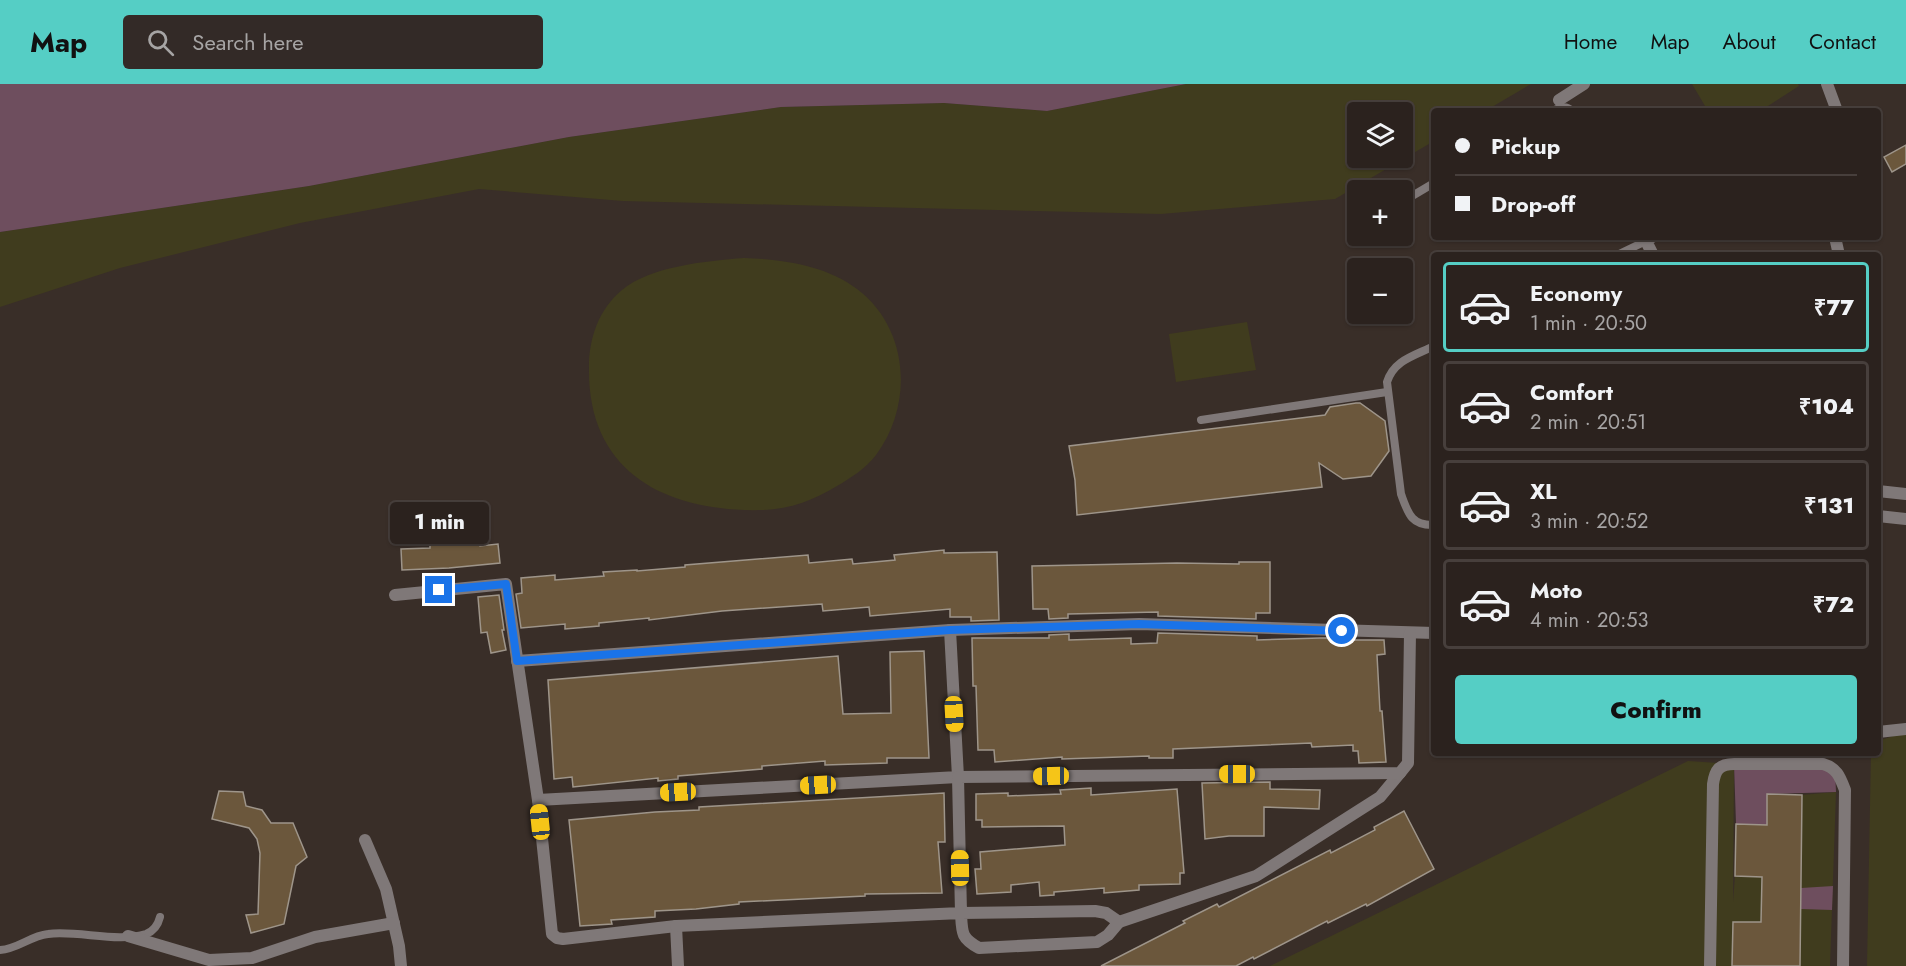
<!DOCTYPE html>
<meta charset="utf-8">
<style>
:root{--surface:#2b221e;--page:#332a27;--text:#f1f3f6;--muted:#a6a4a4;--line:#473f3c;--accent:#55cec5}
body{margin:0;font-family:Jost,sans-serif;background:var(--page);color:var(--text);height:100vh;display:flex;flex-direction:column;font-size:22px;white-space:nowrap}
*{box-sizing:border-box;margin:0}
p{font-size:20px;color:var(--muted)}
.icon{flex:none;width:33px;height:33px;fill:none;stroke:currentColor;stroke-width:2;stroke-linecap:round;stroke-linejoin:round}
.map{position:relative;flex:1;overflow:hidden}
.details{position:absolute;left:1431px;top:168px;width:450px;height:504px;display:flex;flex-direction:column;background:var(--surface);border-radius:6px;box-shadow:0 2px 4px #0004,0 0 0 2px var(--line)}
.details>*{flex:none}
.hud{position:absolute;left:1431px;top:24px;width:450px;height:132px;border-radius:6px;box-shadow:0 2px 4px #0004,0 0 0 2px var(--line);display:grid;align-content:center;height:132px;padding:0 24px;background:var(--surface)}
.buttons{position:absolute;left:1347px;top:18px;display:grid;gap:12px}
.buttons a{display:grid;place-items:center;width:66px;height:66px;border-radius:6px;background:var(--surface);box-shadow:0 2px 4px #0004,0 0 0 2px var(--line);font-size:30px}
.end{position:absolute;width:27px;height:27px;margin:-14px;border:8px solid #1a73e8;background:#fff;box-shadow:0 0 0 3px #fff}
.from{border-radius:50%}
.bubble{position:absolute;height:42px;border-radius:6px;background:var(--surface);box-shadow:0 2px 4px #0004,0 0 0 2px var(--line);font-size:20px;font-weight:800;line-height:42px;text-align:center}
.car{position:absolute;width:18px;height:36px;margin:-18px -9px;border-radius:8px;box-shadow:0 0 4px 2px #0007;background:linear-gradient(#f5c518 24%,#345 0 40%,#f5c518 0 76%,#345 0 86%,#f5c518 0)}
.hud b{display:flex;align-items:center;gap:21px;height:57px;font-size:22px}
.hud b+b{border-top:2px solid var(--line)}
.hud i{width:15px;height:15px;background:var(--text)}
ul{padding:10px 0 0;list-style:none}
li{display:flex;align-items:center;gap:18px;height:90px;margin:0 12px 9px;padding:0 12px;border:3px solid var(--line);border-radius:6px}
li div{flex:1}
li b{display:block;font-size:22px}
li em{font-style:normal;font-weight:800}
li.current{border-color:var(--accent)}
li>.icon{width:54px;height:54px;stroke-width:1.5}
.cta{display:flex;gap:12px;margin-top:auto;padding:12px 24px}
.cta a{flex:1;height:69px;border-radius:6px;background:var(--accent);color:#111;font-size:24px;font-weight:800;line-height:69px;text-align:center}
header{display:flex;align-items:center;gap:36px;box-sizing:border-box;height:84px;padding:0 30px;background:var(--accent);color:#111}
header strong{font-size:28px}
nav{display:flex;gap:33px;margin-inline-start:auto;font-size:21px}
.search{width:420px;height:54px;background:var(--page);display:flex;align-items:center;gap:15px;box-sizing:border-box;padding:0 21px;border-radius:6px;color:var(--muted);font-size:22px}
.map>svg:first-child{display:block}
</style>
<header>
<strong>Map</strong>
<div class="search"><svg class="icon" aria-label="search" viewBox="0 0 24 24"><circle cx="10" cy="10" r="6"/><path d="M15 15l6 6"/></svg>Search here</div>
<nav><a>Home</a><a>Map</a><a>About</a><a>Contact</a></nav>
</header>
<div class="map">
<svg width="1906" height="882" viewBox="0 0 1906 882">
<rect width="100%" height="100%" fill="#392e28"/>
<g fill="#403c1e" fill-rule="evenodd">
<path d="M1186,0H1531L1485,27H1434V57L1335,115L1161,130L623,117L479,105L300,139L120,184L0,223V148L309,102L569,53L781,23L944,19L1047,27ZM1358,28H1402V74H1358Z"/>
<polygon points="1692,0 1798,0 1799,2 1760,27 1708,27"/>
<path d="M744,174C781,175 826,181 857,205C909,244 914,320 876,371C866,384 851,394 837,402C814,416 790,425 764,426C668,429 587,390 589,283C589,254 599,225 622,206C651,182 707,177 744,174Z"/>
<polygon points="1247,238 1256,286 1176,298 1169,250"/>
<polygon points="1906,648 1906,882 1867,882 1871,669 1878,669 1878,657"/>
<polygon points="1688,677 1734,680 1733,818 1735,792 1762,793 1761,838 1733,838 1732,882 1270,882"/>
<polygon points="1836,708 1830,882 1800,882 1802,711"/>
</g>
<g fill="#6e4e5e">
<polygon points="0,0 1186,0 1047,27 944,19 781,23 569,53 309,102 0,148"/>
<polygon points="1734,680 1835,686 1836,708 1767,710 1767,741 1736,740"/>
<polygon points="1833,802 1832,826 1801,825 1801,804"/>
</g>
<g fill="#6b573c" stroke="#9e958a" stroke-width="1.5">
<polygon points="1906,61 1906,80 1892,88 1884,73"/>
<polygon points="1356,319 1360,319 1385,337 1389,367 1371,392 1343,395 1319,379 1322,403 1077,431 1075,396 1069,362 1325,331 1330,323"/>
<polygon points="479,447 480,462 498,460 500,479 449,484 402,486 401,465 430,464 430,460 458,458 457,449"/>
<polygon points="944,466 944,469 997,468 999,536 971,537 971,533 950,533 950,525 870,532 869,523 823,527 822,520 722,527 649,536 649,534 599,539 599,542 565,545 565,540 521,544 516,510 522,509 521,494 555,491 555,496 604,492 603,488 637,486 637,487 685,483 685,481 808,471 809,479 852,475 853,480 895,476 894,471"/>
<polygon points="1239,478 1270,478 1270,529 1256,529 1256,535 1158,532 1158,528 1068,530 1068,534 1049,535 1048,525 1033,525 1032,482 1177,479 1239,480"/>
<polygon points="499,511 504,546 502,546 506,566 491,569 487,548 481,549 478,513"/>
<polygon points="1158,549 1257,552 1257,556 1320,554 1341,554 1341,556 1384,556 1385,570 1377,571 1380,627 1382,627 1386,678 1359,679 1358,667 1353,667 1353,661 1312,663 1311,659 1173,665 1173,674 1149,674 1149,672 1062,675 1062,673 995,678 994,666 978,666 976,602 973,602 972,554 1049,554 1049,551 1069,550 1069,556 1131,554 1131,560 1157,559"/>
<polygon points="924,567 929,674 887,674 887,679 825,681 825,677 762,682 762,685 678,692 678,695 658,697 658,694 573,703 572,693 554,695 548,596 838,572 843,630 891,629 890,568"/>
<polygon points="1270,698 1270,705 1320,706 1319,725 1264,723 1264,752 1229,752 1205,755 1202,699"/>
<polygon points="1091,704 1091,711 1177,705 1184,789 1180,789 1180,800 1139,801 1139,806 1104,809 1104,804 1054,808 1054,811 1040,812 1039,798 1011,801 1011,808 977,810 975,785 981,785 980,768 1065,761 1064,742 982,743 982,736 976,736 976,710 1008,709 1008,712 1061,710 1060,706"/>
<polygon points="219,707 243,708 246,722 262,726 271,739 293,739 307,773 296,782 284,840 251,849 246,831 258,830 260,769 257,755 249,744 212,735"/>
<polygon points="944,709 945,758 938,758 942,809 865,810 865,812 739,818 739,820 696,825 655,827 655,833 611,836 612,840 580,842 569,736 655,728 699,726 699,723"/>
<polygon points="1767,710 1802,711 1800,882 1732,882 1733,838 1761,838 1762,793 1735,792 1736,740 1767,741"/>
<polygon points="1404,727 1434,785 1367,822 1366,820 1328,839 1327,837 1254,875 1253,873 1236,882 1101,882 1185,839 1183,837 1217,820 1219,823 1330,766 1331,769 1375,746 1374,743"/>
</g>
<g fill="none" stroke-linecap="round" stroke-linejoin="round">
<g stroke="#7f7878" stroke-width="8">
<path d="M1553,27C1560,23 1566,21 1572,27"/>
<polyline points="1402,118 1434,99"/>
<polyline points="1617,171 1646,157 1644,154"/>
<path d="M1434,262C1414,272 1394,276 1387,298L1401,410C1408,429 1411,442 1434,441"/>
<polyline points="1201,336 1387,308"/>
<path d="M0,866C18,865 30,852 48,850C77,846 118,859 146,850C154,847 158,841 160,833"/>
</g>
<g stroke="#7f7878" stroke-width="12">
<polyline points="1827,0 1837,27"/>
<polyline points="1559,16 1584,0"/>
<polyline points="1652,153 1646,157 1653,171"/>
<polyline points="1835,153 1839,171"/>
<polyline points="1878,407 1906,410"/>
<polyline points="1878,432 1906,435"/>
<polyline points="395,511 506,500 538,716 552,850 557,854 563,855 676,842 678,882"/>
<polyline points="517,577 950,546 1139,540 1434,549"/>
<polyline points="1878,648 1906,645"/>
<polyline points="538,716 958,693 950,546"/>
<polyline points="365,756 386,805 399,862 401,882"/>
<polyline points="1119,838 1256,792 1380,713 1400,689"/>
<path d="M676,842L961,829L1095,827L1106,829L1119,838L1108,851L1097,858L979,864C961,854 962,849 961,829L958,693L1400,689L1408,679L1410,549"/>
<polyline points="128,852 209,876 252,874 315,853 394,839"/>
<path d="M1710,882L1713,700C1715,686 1719,680 1734,680H1823C1837,684 1840,693 1845,706L1843,882"/>
</g>
</g>
<g fill="none" stroke-linecap="round" stroke-linejoin="round">
<polyline stroke="#1a73e8" stroke-width="8" points="439,506 506,500 517,577 950,546 1139,540 1342,547"/>
</g>
</svg>
<div class="buttons">
<a><svg class="icon" aria-label="layers" viewBox="0 0 24 24"><path d="M12 4l9 5-9 5-9-5zM3 14l9 5 9-5"/></svg></a>
<a>+</a>
<a>−</a>
</div>
<i class="end from" style="left:1342px;top:547px"></i>
<i class="end" style="left:439px;top:506px"></i>
<div class="bubble" style="left:390px;top:418px;width:99px">1 min</div>
<i class="car" style="left:954px;top:630px;rotate:177deg"></i>
<i class="car" style="left:1237px;top:690px;rotate:270deg"></i>
<i class="car" style="left:1051px;top:692px;rotate:269deg"></i>
<i class="car" style="left:818px;top:701px;rotate:267deg"></i>
<i class="car" style="left:678px;top:708px;rotate:267deg"></i>
<i class="car" style="left:540px;top:738px;rotate:354deg"></i>
<i class="car" style="left:960px;top:784px;rotate:359deg"></i>
<div class="hud">
<b><i class="from"></i>Pickup</b>
<b><i></i>Drop-off</b>
</div>
<section class="details">
<ul>
<li class="current"><svg class="icon" aria-label="car" viewBox="0 0 24 24"><path d="M5 17H2v-5l4-1 3-4h7l3 4 3 1v5h-3M9 17h6M6 11h13"/><circle cx="7" cy="17" r="2"/><circle cx="17" cy="17" r="2"/></svg><div><b>Economy</b><p>1 min · 20:50</p></div><em>₹77</em></li>
<li><svg class="icon" aria-label="car" viewBox="0 0 24 24"><path d="M5 17H2v-5l4-1 3-4h7l3 4 3 1v5h-3M9 17h6M6 11h13"/><circle cx="7" cy="17" r="2"/><circle cx="17" cy="17" r="2"/></svg><div><b>Comfort</b><p>2 min · 20:51</p></div><em>₹104</em></li>
<li><svg class="icon" aria-label="car" viewBox="0 0 24 24"><path d="M5 17H2v-5l4-1 3-4h7l3 4 3 1v5h-3M9 17h6M6 11h13"/><circle cx="7" cy="17" r="2"/><circle cx="17" cy="17" r="2"/></svg><div><b>XL</b><p>3 min · 20:52</p></div><em>₹131</em></li>
<li><svg class="icon" aria-label="car" viewBox="0 0 24 24"><path d="M5 17H2v-5l4-1 3-4h7l3 4 3 1v5h-3M9 17h6M6 11h13"/><circle cx="7" cy="17" r="2"/><circle cx="17" cy="17" r="2"/></svg><div><b>Moto</b><p>4 min · 20:53</p></div><em>₹72</em></li>
</ul>
<div class="cta"><a>Confirm</a></div>
</section>
</div>
